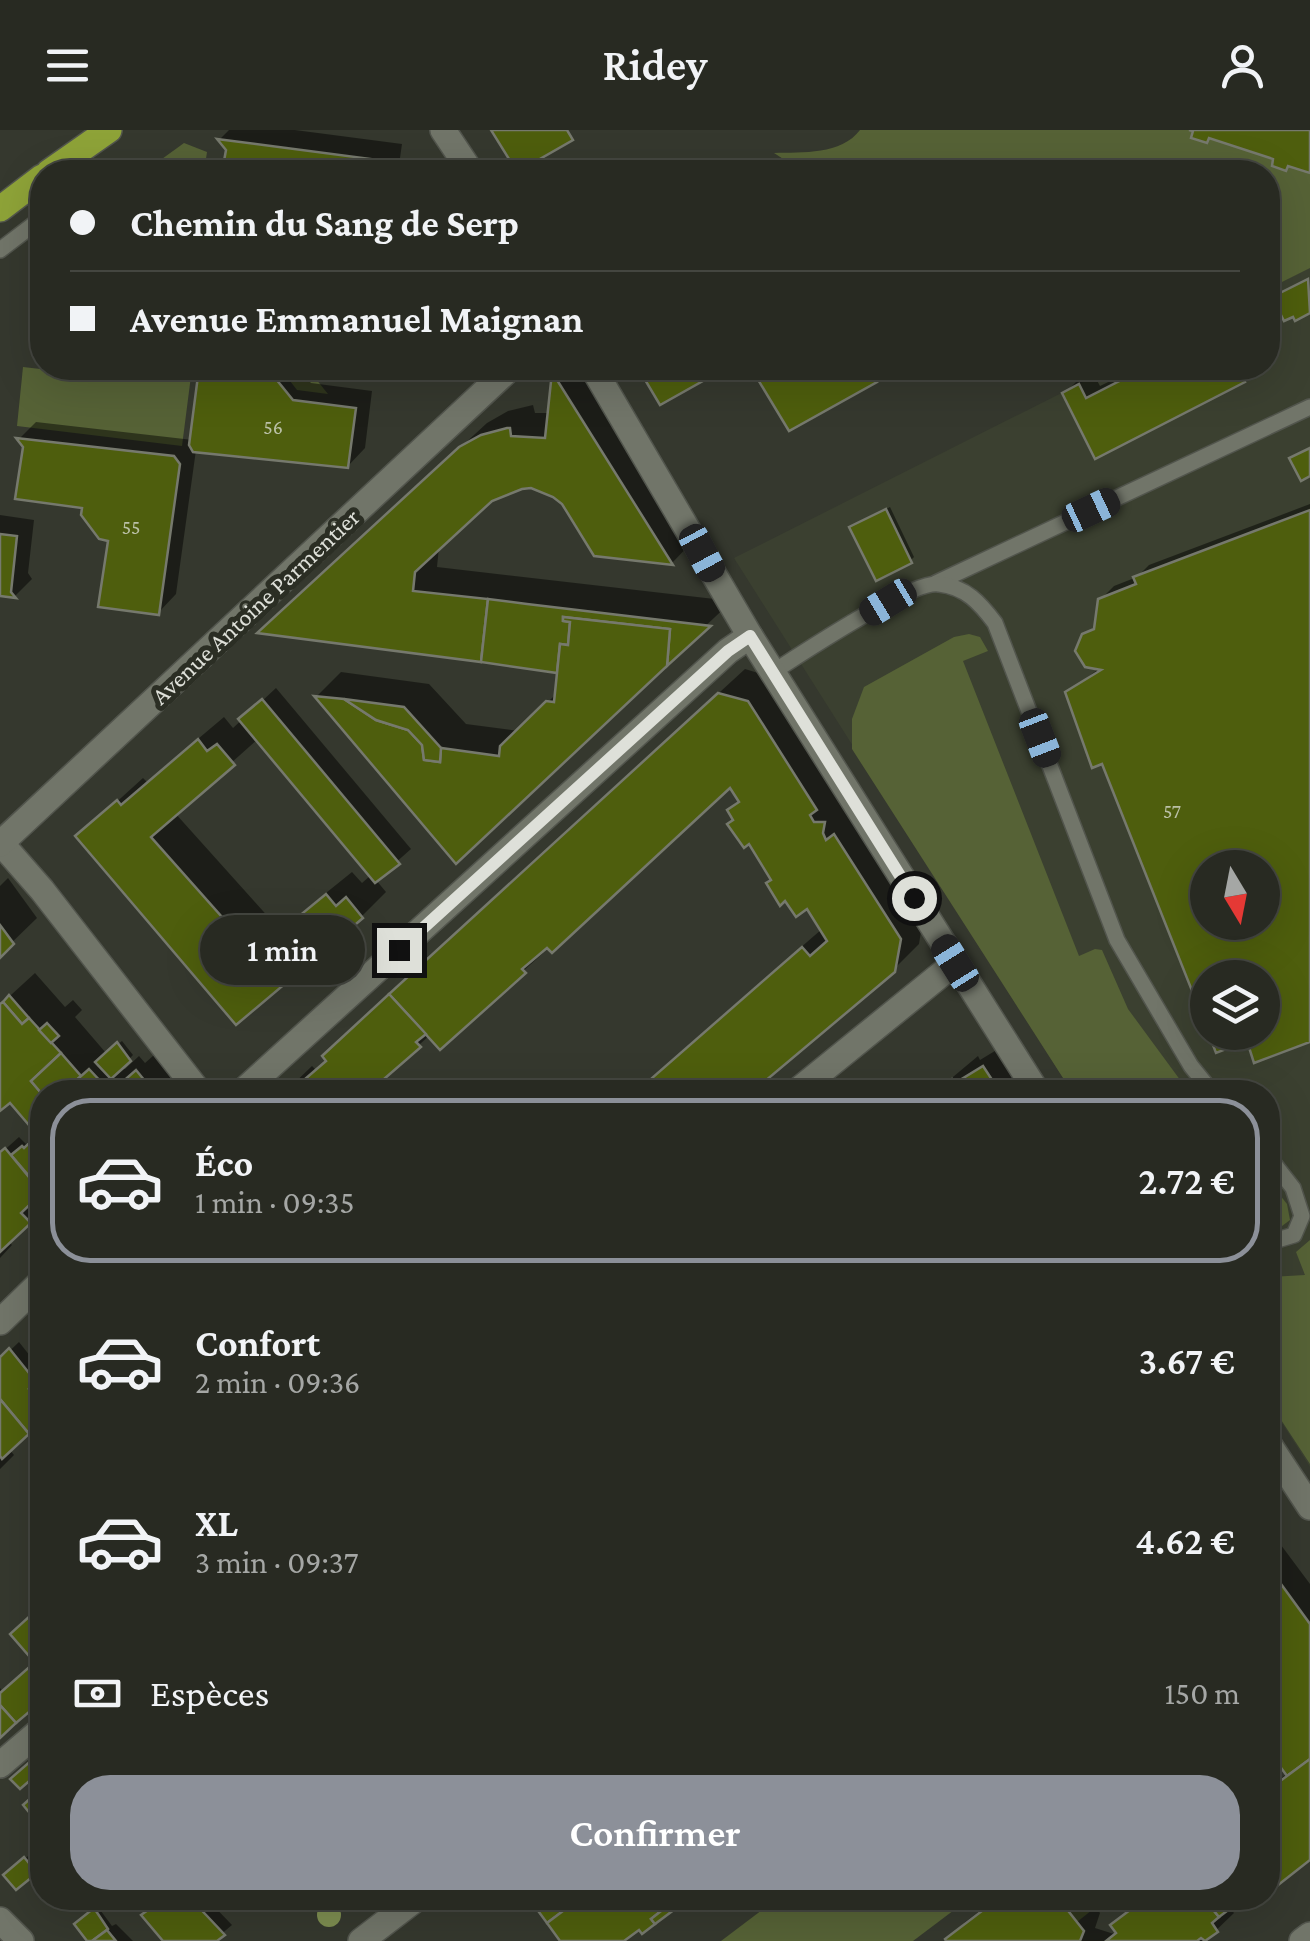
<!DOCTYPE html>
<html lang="fr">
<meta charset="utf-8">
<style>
:root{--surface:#282a22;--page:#34362f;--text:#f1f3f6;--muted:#a5a7a5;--line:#444640;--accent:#8c9099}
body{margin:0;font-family:"Crimson Pro",serif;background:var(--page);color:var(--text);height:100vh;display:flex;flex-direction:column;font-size:38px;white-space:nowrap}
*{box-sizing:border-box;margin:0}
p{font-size:32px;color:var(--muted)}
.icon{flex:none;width:55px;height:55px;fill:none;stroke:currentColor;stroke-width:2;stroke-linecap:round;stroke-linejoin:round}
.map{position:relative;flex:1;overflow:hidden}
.side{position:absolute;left:30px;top:950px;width:1250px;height:830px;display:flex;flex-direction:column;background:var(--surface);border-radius:40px;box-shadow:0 10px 40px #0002,0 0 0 2px var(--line)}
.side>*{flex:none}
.guide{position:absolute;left:30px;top:30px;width:1250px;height:220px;border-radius:40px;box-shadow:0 10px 40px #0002,0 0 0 2px var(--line);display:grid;align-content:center;height:220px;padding:0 40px;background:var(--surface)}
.needle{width:65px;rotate:170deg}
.fabs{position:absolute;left:1190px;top:720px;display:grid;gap:20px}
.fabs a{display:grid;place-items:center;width:90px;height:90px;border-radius:50%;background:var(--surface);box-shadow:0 10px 40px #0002,0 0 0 2px var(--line);font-size:50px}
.end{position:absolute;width:45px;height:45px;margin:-22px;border:12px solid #dee0d9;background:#111;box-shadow:0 0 0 5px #111}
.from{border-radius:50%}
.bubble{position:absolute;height:70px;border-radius:35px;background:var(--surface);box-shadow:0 10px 40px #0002,0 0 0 2px var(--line);font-size:32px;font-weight:600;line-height:70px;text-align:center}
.car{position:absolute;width:30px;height:60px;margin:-30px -15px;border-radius:12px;box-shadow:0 0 8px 2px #0007;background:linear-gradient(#222 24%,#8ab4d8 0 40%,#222 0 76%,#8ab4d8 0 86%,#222 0)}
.guide b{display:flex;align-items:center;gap:35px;height:95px;font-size:38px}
.guide b+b{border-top:2px solid var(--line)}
.guide i{width:25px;height:25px;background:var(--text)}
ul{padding:18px 0 0;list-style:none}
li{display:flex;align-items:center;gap:30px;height:165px;margin:0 20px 15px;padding:0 20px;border:5px solid transparent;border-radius:40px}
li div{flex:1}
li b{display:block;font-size:38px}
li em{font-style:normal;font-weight:600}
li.current{border-color:var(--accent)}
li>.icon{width:90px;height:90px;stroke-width:1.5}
.pay{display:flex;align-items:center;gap:25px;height:110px;padding:0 40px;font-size:38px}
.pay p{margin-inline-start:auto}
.button{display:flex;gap:20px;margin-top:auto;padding:20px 40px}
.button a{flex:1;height:115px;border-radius:40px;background:var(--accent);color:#fff;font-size:40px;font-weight:600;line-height:115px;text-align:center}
header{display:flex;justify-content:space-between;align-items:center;height:130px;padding:0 40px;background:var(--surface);font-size:45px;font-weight:600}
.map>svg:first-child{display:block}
</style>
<header><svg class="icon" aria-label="menu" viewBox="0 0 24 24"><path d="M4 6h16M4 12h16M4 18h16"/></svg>Ridey<svg class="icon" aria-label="person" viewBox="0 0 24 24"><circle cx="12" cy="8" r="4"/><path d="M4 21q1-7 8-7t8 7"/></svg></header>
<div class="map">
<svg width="1310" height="1811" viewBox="0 0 1310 1811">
<rect width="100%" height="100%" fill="#35382e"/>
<path fill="#3b4030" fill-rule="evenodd" d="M1310,137V1337L1268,1271V962H1072L734,428L1111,238H1268V159ZM1208,738H1262V792H1208ZM1208,848H1262V902H1208Z"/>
<g fill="#566236">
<path d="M860,0H1189L1193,1L1191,8L1206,13L1209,8L1273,29L1272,36L1285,41L1288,36L1310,43V138L1268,159V42H803L774,23C803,22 841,25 860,0Z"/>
<polygon points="184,13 207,22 204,42 144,42"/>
<polygon points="23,237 119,248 130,238 192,238 182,316 17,296"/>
<polygon points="280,238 307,238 328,264 297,260"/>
<polygon points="969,504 980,507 988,521 963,531 1079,826 1095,819 1102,820 1128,879 1189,962 1072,962 852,619 852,589 864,557 954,507"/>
<polygon points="1268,1050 1287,1074 1290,1090 1278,1099 1268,1096"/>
<polygon points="1310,1110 1310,1334 1268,1270 1268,1147 1305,1145 1296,1122"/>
<polygon points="778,1768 970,1768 913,1811 721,1811"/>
<polygon points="1058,1768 1107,1768 1077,1792"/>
</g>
<g fill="#0007" fill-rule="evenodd">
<polygon points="229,0 295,0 402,14 398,42 225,42 228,19 220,9"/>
<polygon points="201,238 298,238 311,253 372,261 365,318 348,336 196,320 176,464 159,482 85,376 20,308 36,292 193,310"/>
<polygon points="561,238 589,238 695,409 672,433 596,424 564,372 531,356 491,368 439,417 437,437 732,471 456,731 317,566 341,542 429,554 466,594 519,601 557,563 559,540 285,479 487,293 508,281 533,275 535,283 550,283 555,243"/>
<polygon points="754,238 888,238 875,250 790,298"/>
<polygon points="1137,238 1256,238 1244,250 1096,325 1065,263 1078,250 1093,243 1100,256"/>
<path d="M1310,374V910L1262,902V848H1208L1068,563L1098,539L1080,529V511L1096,495L1100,470L1114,456L1137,447L1149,435ZM1208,738H1262V792H1208Z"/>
<polygon points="890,377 914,427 911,430 852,397"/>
<polygon points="0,385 34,390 28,443 32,449 15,466 0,464"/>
<polygon points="745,539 772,547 924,783 919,814 893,840 749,962 634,962 822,799 807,776 774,749 736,689 730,680 740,670 731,654 440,916 430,905 380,950 386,958 391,953 399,962 285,962 312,936 316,940 328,930 342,909"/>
<path d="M276,558L411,719L376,750L386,762L362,786L236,892L79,706L143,648L147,652L224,587L233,598ZM258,609L371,745L362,753L352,742L280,800L175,683Z"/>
<polygon points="8,748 37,788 0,824 0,756"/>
<polygon points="35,843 65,877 73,870 82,880 75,887 106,923 122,911 133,925 122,936 125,939 139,926 145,933 162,918 197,962 42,962 42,1060 33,1068 42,1079 8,1111 12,1115 0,1128 0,1024 19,1007 26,1014 41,999 11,969 0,978 0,875"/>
<polygon points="1008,913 1039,962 935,962 978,926 980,930"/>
<polygon points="857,954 864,962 848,962"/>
<polygon points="19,1212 42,1241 37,1250 42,1257 42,1316 29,1300 9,1319 14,1325 0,1339 0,1230"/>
<polygon points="1278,1411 1310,1454 1310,1727 1268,1760 1268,1658 1288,1643 1268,1616 1268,1419"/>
<polygon points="42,1477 42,1568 0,1604 0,1558 3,1562 38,1531 13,1504"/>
<polygon points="42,1623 42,1636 20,1656 14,1649"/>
<polygon points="28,1726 38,1738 16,1757 6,1745"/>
<polygon points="166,1768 206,1768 232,1795 213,1811 166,1811 145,1785"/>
<polygon points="551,1768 686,1768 643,1801 639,1796 620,1811 564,1811 539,1778"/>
<polygon points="997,1768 1089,1768 1100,1783 1095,1798 1114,1804 1118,1801 1114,1796 1145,1768 1241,1768 1229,1777 1234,1783 1205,1811 949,1811 965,1792"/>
<polygon points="98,1777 112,1796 116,1794 133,1811 90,1811 80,1791"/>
</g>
<g fill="#4e5e0d" stroke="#76796d" stroke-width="2.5" fill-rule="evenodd">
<polygon points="491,0 567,0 573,10 517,42"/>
<polygon points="1189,0 1310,0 1310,43 1288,36 1286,41 1272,36 1273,29 1209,8 1207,13 1191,8 1193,1"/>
<polygon points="217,9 386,31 384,42 222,42 226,20"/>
<polygon points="1308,149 1310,183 1295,191 1293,187 1284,191 1272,167"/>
<polygon points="199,238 267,238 293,270 356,278 348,338 193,322 189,315"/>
<polygon points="638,238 726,238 660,275"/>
<polygon points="751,238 868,238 877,252 789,301"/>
<polygon points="1145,238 1238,238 1245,252 1095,329 1062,263 1079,254 1086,268"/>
<polygon points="552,242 673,435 594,426 562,374 553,367 531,358 522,359 492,371 415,442 413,461 488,469 481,532 257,503 459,317 481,305 507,298 510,298 511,306 545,308"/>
<polygon points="16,308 174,326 180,334 159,485 98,477 108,411 99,409 81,385 82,378 15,369 23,317"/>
<polygon points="1310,318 1310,346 1301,351 1289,328"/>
<polygon points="886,379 912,433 876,451 849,397"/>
<path d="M1310,380V912L1254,933L1247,911L1216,923L1208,902H1262V848H1208V901L1102,634L1092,638L1065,562L1101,540L1085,537L1075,521L1082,504L1094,499L1098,469L1136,454L1133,447ZM1208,738H1262V792H1208Z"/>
<polygon points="0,404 17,406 11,462 16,468 0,466"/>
<polygon points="488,469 527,474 711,496 667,536 670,499 563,487 563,491 570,492 568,515 560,514 557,543 481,532"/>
<polygon points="563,487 670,499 667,536 456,734 314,566 344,569 376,590 408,600 422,615 424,630 440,632 441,618 499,626 500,616 546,571 554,572 560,514 568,515 570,492 563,491"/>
<polygon points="718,563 748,571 817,680 810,685 814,692 825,692 823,703 826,710 834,704 901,809 895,842 752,962 636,962 802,817 810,826 827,811 807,779 796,787 785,771 780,776 766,753 771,750 749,714 744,718 727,694 733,690 727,680 739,672 730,658 552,823 547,818 522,839 526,843 440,920 389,864"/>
<polygon points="262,569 400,734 375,753 238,589"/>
<polygon points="344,569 404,577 441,618 440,632 424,630 422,615 408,600 376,590"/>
<polygon points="198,609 207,621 217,614 235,635 151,707 254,823 326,764 336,776 346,767 363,788 236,895 75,706 117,670 121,675"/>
<polygon points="0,795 14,814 0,828"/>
<polygon points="389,864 426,904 416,912 421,917 369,962 364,958 359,962 282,962 293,952 297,956 326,931 322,926"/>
<polygon points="9,865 29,888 22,894 3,872"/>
<polygon points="3,872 22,894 29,888 61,923 31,951 42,964 42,981 28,994 10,973 0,981 0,874"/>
<polygon points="47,893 59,906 51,913 39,900"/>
<polygon points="117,912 131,931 111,949 95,932"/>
<polygon points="61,923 81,946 63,962 42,964 31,951"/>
<polygon points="983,936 1000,962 940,962 949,957 947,953 952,949 955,953"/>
<polygon points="89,939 105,956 113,949 119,955 136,940 154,962 63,962"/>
<polygon points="42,981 42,1061 11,1025 22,1016 24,1018 41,1002 31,992"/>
<polygon points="5,1018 42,1063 21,1083 31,1093 0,1122 0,1022"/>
<polygon points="9,1218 37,1253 29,1259 42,1275 42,1307 36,1312 0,1269 0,1227"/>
<polygon points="0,1269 29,1304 2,1329 0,1326"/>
<polygon points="1268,1436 1310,1494 1310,1629 1287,1646 1268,1620"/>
<polygon points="42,1475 42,1541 10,1504"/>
<polygon points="35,1532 42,1541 42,1571 16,1593 0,1575 0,1563"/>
<polygon points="0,1575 16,1593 0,1608"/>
<polygon points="33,1629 42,1640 20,1659 10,1649"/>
<polygon points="1310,1629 1310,1730 1268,1763 1268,1660"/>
<polygon points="42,1658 42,1698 23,1675"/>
<polygon points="24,1727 37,1743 16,1760 3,1745"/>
<polygon points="165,1768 190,1768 225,1805 217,1811 163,1811 141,1785"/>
<polygon points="549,1768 563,1768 557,1772 563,1781 547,1793 536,1778"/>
<polygon points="563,1768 690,1768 675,1779 670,1774 651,1789 655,1794 642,1804 639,1800 624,1811 560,1811 547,1793 563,1781 557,1772"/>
<polygon points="999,1768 1058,1768 1084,1801 1080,1811 946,1811 945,1809"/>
<polygon points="1146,1768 1211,1768 1206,1771 1219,1787 1212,1793 1218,1802 1205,1811 1201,1808 1197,1811 1106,1811 1116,1803 1110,1795"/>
<polygon points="1211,1768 1244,1768 1219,1787 1206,1771"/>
<polygon points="670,1774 675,1779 655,1794 651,1789"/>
<polygon points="94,1778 108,1799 92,1811 87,1811 74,1794"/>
<polygon points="107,1800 116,1811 92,1811"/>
</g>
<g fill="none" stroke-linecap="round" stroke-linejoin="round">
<g stroke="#52554d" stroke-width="18">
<g id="service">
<polyline points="0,120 42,88"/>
<polyline points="936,453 1310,277"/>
<path d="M773,542C801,524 912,450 939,454C966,457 980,473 995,493L1117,810L1191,936L1212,962"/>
<polyline points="1268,1026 1293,1058 1302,1086 1294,1105 1274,1111 1268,1109"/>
</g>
</g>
<g stroke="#52554d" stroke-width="28">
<g id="minor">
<polyline points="0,712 42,760 199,962"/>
<polyline points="0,714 510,238"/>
<polyline points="242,962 728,521 750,506"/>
<polyline points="796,962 955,833"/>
<polyline points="0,1192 42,1151"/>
<polyline points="0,1635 42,1599"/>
<polyline points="0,1790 21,1811"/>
<polyline points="361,1811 417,1768"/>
<polyline points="1302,1811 1310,1805"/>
</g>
</g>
<g stroke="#52554d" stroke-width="28">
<g id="tertiary">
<polyline points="443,0 471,42"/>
<polyline points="593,238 750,506 1037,962"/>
<polyline points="1268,1313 1310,1377"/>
</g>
</g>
<g stroke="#52554d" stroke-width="28">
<g id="primary">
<polyline points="49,42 109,0"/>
<polyline points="0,79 42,47"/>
</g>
</g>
<use href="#service" stroke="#717569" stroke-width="15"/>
<use href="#minor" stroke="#717569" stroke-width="25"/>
<use href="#tertiary" stroke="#717569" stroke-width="25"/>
<use href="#primary" stroke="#8ea338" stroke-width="25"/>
</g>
<circle fill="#7d8d50" cx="329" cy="1785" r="12"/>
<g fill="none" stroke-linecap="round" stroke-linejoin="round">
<polyline stroke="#dee0d9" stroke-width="12" points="399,820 728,521 750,506 914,768"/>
</g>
<g text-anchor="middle" stroke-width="10" stroke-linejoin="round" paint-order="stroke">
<g font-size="20" fill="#bac0a6">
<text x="273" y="304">56</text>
<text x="131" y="404">55</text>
<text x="1172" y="688">57</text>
</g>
<g font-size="25" fill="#dee0d9" stroke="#2b2e24">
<text transform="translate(255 476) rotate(-43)" y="9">Avenue Antoine Parmentier</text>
</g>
</g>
</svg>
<div class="fabs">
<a><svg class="needle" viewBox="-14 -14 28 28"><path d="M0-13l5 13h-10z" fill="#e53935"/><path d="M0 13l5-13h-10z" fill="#a5a7a5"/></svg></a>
<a><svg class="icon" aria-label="layers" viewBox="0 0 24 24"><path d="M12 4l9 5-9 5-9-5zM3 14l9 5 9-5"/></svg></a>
</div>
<i class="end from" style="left:914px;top:768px"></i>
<i class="end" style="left:399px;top:820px"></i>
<div class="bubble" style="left:200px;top:785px;width:165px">1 min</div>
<i class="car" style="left:1091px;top:380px;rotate:65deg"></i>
<i class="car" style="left:702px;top:423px;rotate:152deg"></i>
<i class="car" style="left:888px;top:472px;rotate:239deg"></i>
<i class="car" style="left:1040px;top:608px;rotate:159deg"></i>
<i class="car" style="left:955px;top:833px;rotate:328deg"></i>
<div class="guide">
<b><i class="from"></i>Chemin du Sang de Serp</b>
<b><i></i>Avenue Emmanuel Maignan</b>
</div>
<section class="side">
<ul>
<li class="current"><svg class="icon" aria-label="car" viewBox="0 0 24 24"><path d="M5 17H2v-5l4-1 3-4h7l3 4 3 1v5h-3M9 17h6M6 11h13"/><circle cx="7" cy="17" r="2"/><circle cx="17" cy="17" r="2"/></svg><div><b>Éco</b><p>1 min · 09:35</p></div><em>2.72 €</em></li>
<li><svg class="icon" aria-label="car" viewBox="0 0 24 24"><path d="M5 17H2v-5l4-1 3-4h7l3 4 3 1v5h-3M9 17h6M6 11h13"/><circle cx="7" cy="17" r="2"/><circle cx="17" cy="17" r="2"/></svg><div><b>Confort</b><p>2 min · 09:36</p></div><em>3.67 €</em></li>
<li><svg class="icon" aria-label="car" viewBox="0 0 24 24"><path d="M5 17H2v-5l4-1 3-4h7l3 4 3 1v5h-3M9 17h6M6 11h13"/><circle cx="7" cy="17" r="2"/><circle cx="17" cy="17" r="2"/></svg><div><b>XL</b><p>3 min · 09:37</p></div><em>4.62 €</em></li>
</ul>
<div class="pay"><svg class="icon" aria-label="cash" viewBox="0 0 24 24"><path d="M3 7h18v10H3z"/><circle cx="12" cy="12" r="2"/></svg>Espèces<p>150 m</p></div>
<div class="button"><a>Confirmer</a></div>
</section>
</div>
